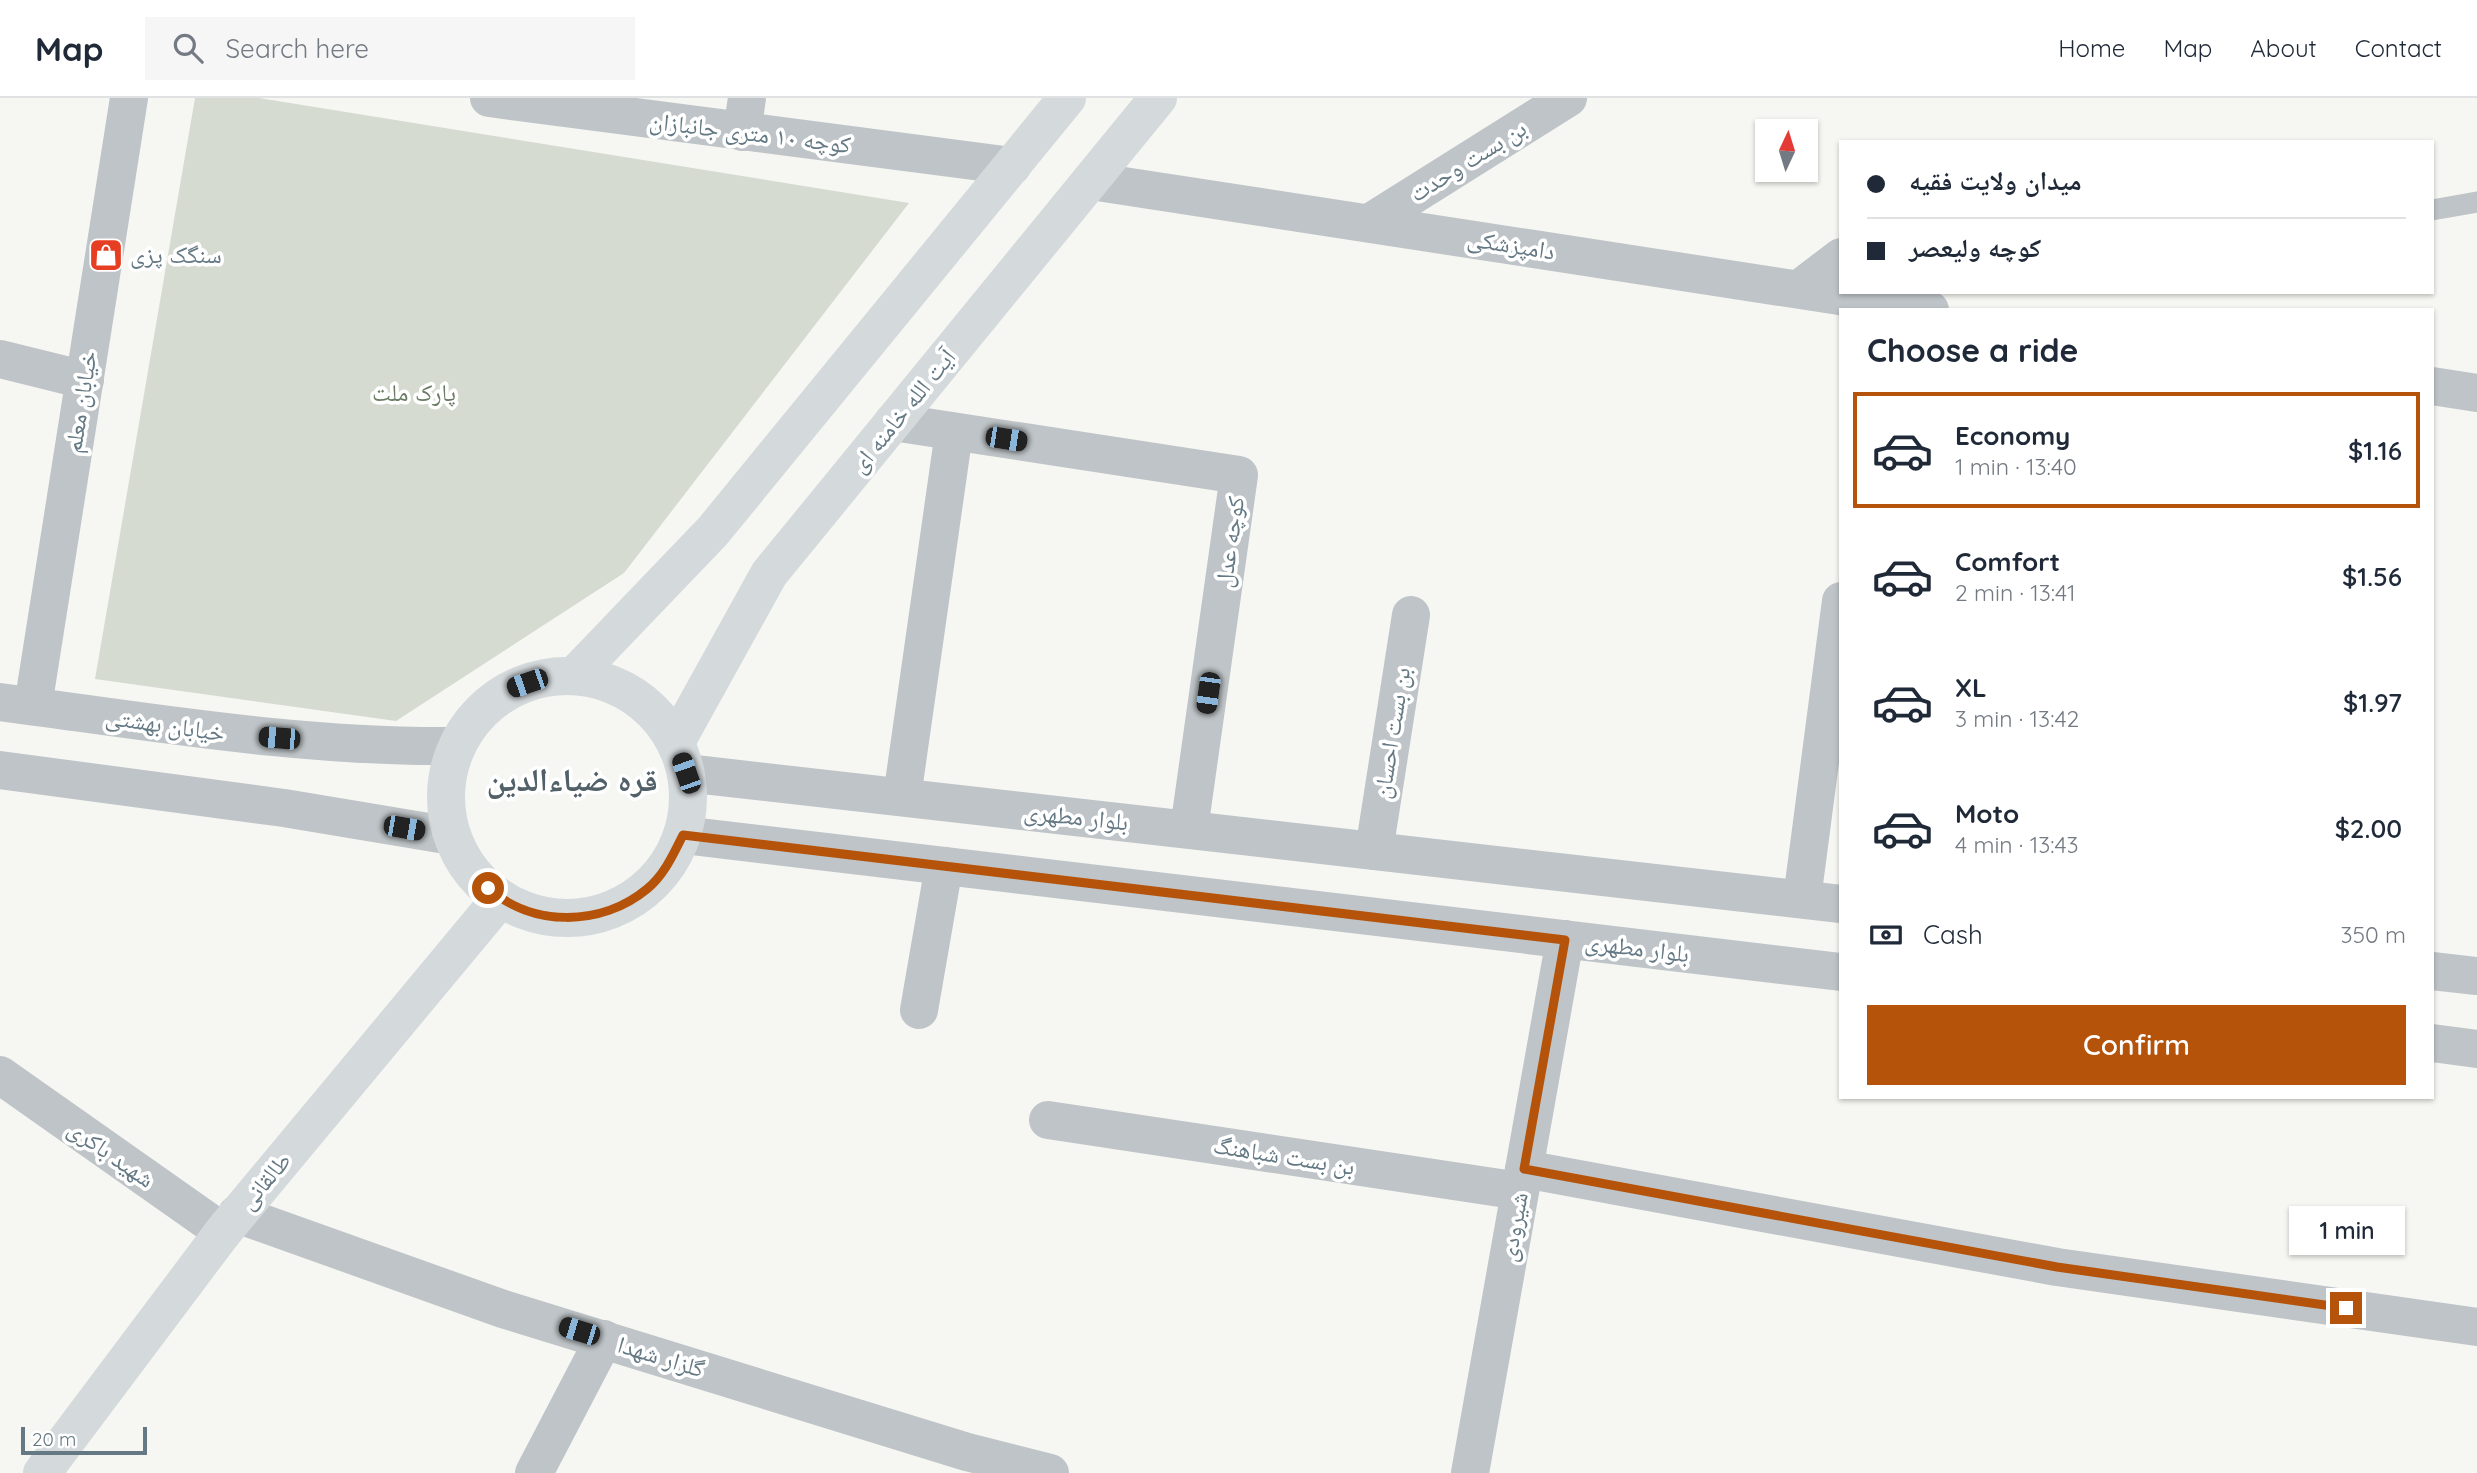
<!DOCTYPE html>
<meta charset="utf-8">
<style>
:root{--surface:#fff;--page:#f6f6f7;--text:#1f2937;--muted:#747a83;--line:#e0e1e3;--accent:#b45309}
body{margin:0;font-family:Quicksand,"Noto Naskh Arabic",sans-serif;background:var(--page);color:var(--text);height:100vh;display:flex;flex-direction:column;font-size:26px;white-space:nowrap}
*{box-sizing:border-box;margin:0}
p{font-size:23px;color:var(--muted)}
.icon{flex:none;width:38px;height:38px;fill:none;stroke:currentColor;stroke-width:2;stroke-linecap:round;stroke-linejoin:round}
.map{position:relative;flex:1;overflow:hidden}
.details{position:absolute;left:1839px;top:210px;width:595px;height:791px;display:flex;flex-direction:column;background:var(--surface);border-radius:0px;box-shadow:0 2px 5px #0004}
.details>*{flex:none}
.guide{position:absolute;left:1839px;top:42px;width:595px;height:154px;border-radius:0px;box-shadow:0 2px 5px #0004;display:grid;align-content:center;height:154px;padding:0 28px;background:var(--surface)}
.needle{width:46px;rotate:4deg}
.controls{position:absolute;left:1755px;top:21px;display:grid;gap:14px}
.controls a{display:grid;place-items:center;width:63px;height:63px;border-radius:0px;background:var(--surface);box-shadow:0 2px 5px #0004;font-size:35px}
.scale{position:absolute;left:21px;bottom:18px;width:126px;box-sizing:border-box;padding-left:7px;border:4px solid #647984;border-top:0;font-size:19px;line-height:24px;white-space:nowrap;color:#647984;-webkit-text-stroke:5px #fff;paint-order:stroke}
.end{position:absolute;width:32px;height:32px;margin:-16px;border:9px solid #b45309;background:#fff;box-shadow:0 0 0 4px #fff}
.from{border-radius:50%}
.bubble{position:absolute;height:49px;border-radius:0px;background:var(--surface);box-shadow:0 2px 5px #0004;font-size:23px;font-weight:600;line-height:49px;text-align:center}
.car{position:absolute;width:21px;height:42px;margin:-21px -10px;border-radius:9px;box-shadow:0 0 5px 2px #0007;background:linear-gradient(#222 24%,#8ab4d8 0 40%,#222 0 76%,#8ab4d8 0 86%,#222 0)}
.guide b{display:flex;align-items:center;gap:24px;height:66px;font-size:26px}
.guide b+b{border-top:2px solid var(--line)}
.guide i{width:18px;height:18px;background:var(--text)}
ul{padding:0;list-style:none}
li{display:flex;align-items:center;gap:21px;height:116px;margin:0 14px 10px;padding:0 14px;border:4px solid transparent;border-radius:0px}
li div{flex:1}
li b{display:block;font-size:26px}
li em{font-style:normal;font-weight:600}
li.selected{border-color:var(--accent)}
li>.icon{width:63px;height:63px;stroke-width:1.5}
h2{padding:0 28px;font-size:32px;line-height:84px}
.pay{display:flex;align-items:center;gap:18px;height:77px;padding:0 28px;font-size:26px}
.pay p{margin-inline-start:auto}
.primary-button{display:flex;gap:14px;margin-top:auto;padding:14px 28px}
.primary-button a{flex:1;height:80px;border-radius:0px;background:var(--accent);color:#fff;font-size:28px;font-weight:600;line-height:80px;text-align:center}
header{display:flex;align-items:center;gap:42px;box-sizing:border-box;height:98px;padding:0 35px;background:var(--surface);border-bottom:2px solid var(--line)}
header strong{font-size:33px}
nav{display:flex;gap:38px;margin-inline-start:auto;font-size:24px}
.search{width:490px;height:63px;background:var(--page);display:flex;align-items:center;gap:18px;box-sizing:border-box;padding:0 24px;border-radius:0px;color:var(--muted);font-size:26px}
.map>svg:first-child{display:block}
</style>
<header>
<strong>Map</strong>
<div class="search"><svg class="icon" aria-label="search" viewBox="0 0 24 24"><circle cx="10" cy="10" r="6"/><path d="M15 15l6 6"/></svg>Search here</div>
<nav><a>Home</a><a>Map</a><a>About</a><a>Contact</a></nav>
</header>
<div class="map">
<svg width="2477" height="1375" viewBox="0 0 2477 1375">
<rect width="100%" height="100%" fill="#f6f6f2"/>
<polygon fill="#d6dbd1" points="195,0 259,0 909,105 624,475 396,623 95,581"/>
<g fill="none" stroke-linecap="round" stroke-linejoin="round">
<polyline stroke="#bec4c7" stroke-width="21" points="2432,112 2477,104"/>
<g stroke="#bec4c7" stroke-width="38">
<polyline points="489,0 1012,68"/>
<polyline points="742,34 747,0"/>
<polyline points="1091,83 1930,212"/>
<polyline points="1369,125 1568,0"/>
<polyline points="1799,191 1841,159"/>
<polyline points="0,261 85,282"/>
<polyline points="2432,288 2477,295"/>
<polyline points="893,324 1239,377 1189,731"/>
<polyline points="33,608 129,0"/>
<polyline points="902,699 954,334"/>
<polyline points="1374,753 1411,517"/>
<polyline points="1802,801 1841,503"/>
<polyline points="919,912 944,768"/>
<polyline points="0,977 223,1134"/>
<polyline points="1048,1022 1520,1093"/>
<polyline points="1524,1071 2057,1169 2477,1229"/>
<polyline points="534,1375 604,1241"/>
<polyline points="1470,1375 1565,841"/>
</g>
<g stroke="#bec4c7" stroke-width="38">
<path d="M0,604C152,624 303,650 457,648"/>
<polyline points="0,672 284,710 452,738"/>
<polyline points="686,675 1841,806"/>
<polyline points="683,737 1841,874"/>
<polyline points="2432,873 2477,878"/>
<polyline points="2432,945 2477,951"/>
<polyline points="237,1116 503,1211 967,1354 1050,1375"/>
</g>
<g stroke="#d4d9dc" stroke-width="38">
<circle cx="567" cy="699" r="121"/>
<polyline points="574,578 713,433 1067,0"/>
<polyline points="676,644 769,476 1158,0"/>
<polyline points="42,1375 223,1134 500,801"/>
</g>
</g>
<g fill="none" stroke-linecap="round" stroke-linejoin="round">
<path stroke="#b45309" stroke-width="9" d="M488,790C532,829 601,829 647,791C664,777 673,757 683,737L1565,842L1524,1071L2057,1169L2346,1210"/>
</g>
<defs>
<g id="shop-square" transform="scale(1.75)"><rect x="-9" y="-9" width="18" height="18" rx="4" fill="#e63e23" stroke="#fff"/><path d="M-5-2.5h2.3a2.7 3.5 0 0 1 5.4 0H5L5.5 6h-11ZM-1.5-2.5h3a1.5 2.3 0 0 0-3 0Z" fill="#fff"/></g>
</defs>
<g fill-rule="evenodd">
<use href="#shop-square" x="106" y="157"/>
</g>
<g text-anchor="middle" stroke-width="7" stroke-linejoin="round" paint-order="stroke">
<g font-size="24" fill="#647984" stroke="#fff">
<text transform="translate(750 35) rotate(7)" y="8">کوچه ۱۰ متری جانبازان</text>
<text transform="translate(1468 63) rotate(-32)" y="8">بن بست وحدت</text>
<text transform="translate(1511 147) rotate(9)" y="8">دامپزشکی</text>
<text transform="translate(81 304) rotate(-81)" y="8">خیابان معلم</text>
<text transform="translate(903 313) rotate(-51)" y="8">آیت الله خامنه ای</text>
<text transform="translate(1230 444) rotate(-82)" y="8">کوچه عدل</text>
<text transform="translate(165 627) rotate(8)" y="8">خیابان بهشتی</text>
<text transform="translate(1392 635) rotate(-81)" y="8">بن بست احسان</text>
<text transform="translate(1076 719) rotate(6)" y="8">بلوار مطهری</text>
<text transform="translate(1637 850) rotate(7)" y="8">بلوار مطهری</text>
<text transform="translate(111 1056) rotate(35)" y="8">شهید باکری</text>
<text transform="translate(1284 1058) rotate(9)" y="8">بن بست شباهنگ</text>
<text transform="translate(265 1083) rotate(-50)" y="8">طالقانی</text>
<text transform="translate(1514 1129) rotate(-80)" y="8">شیرودی</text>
<text transform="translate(661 1259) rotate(17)" y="8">گلزار شهدا</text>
</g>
<g font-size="24" fill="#647984" stroke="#fff" text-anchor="start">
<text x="130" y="165">سنگک پزی</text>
</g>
<g font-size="24" fill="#6a7b63" stroke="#fff">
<text x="414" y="303">پارک ملت</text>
</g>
<g font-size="32" font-weight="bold" fill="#526169" stroke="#fff">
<text x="572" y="693">قره ضیاءالدین</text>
</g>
</g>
</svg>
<div class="controls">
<a><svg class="needle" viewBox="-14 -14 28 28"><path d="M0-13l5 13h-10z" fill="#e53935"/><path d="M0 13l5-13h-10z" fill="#747a83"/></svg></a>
</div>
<div class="scale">20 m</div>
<i class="end from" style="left:488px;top:790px"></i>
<i class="end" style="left:2346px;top:1210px"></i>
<div class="bubble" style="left:2289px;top:1108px;width:116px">1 min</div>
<i class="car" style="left:1006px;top:341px;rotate:99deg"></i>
<i class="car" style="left:527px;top:585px;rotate:251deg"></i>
<i class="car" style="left:1208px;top:595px;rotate:188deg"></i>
<i class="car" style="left:279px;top:640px;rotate:275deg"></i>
<i class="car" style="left:686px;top:675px;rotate:341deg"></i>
<i class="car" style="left:404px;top:730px;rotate:100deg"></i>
<i class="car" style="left:579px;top:1233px;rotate:287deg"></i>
<div class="guide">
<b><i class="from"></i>میدان ولایت فقیه</b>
<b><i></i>کوچه ولیعصر</b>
</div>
<section class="details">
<h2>Choose a ride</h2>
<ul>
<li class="selected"><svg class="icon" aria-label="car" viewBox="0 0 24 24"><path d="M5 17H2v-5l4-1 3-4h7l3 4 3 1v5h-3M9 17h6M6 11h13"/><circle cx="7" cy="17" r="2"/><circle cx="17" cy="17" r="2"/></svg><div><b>Economy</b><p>1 min · 13:40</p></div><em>$1.16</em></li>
<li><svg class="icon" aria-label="car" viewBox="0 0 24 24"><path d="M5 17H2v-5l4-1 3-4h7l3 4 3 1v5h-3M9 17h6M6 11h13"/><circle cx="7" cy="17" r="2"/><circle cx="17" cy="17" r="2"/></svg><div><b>Comfort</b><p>2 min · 13:41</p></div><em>$1.56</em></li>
<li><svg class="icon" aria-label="car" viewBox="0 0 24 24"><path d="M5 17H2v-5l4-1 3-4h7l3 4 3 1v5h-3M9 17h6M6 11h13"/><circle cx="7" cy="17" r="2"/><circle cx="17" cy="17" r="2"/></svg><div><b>XL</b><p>3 min · 13:42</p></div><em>$1.97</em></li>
<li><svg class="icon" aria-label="car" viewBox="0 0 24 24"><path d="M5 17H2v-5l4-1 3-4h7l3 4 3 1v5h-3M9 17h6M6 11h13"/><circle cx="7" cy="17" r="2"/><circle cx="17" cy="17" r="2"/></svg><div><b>Moto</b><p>4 min · 13:43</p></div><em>$2.00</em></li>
</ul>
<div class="pay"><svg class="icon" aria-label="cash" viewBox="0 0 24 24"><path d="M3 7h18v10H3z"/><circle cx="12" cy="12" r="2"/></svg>Cash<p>350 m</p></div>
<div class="primary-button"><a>Confirm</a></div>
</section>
</div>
